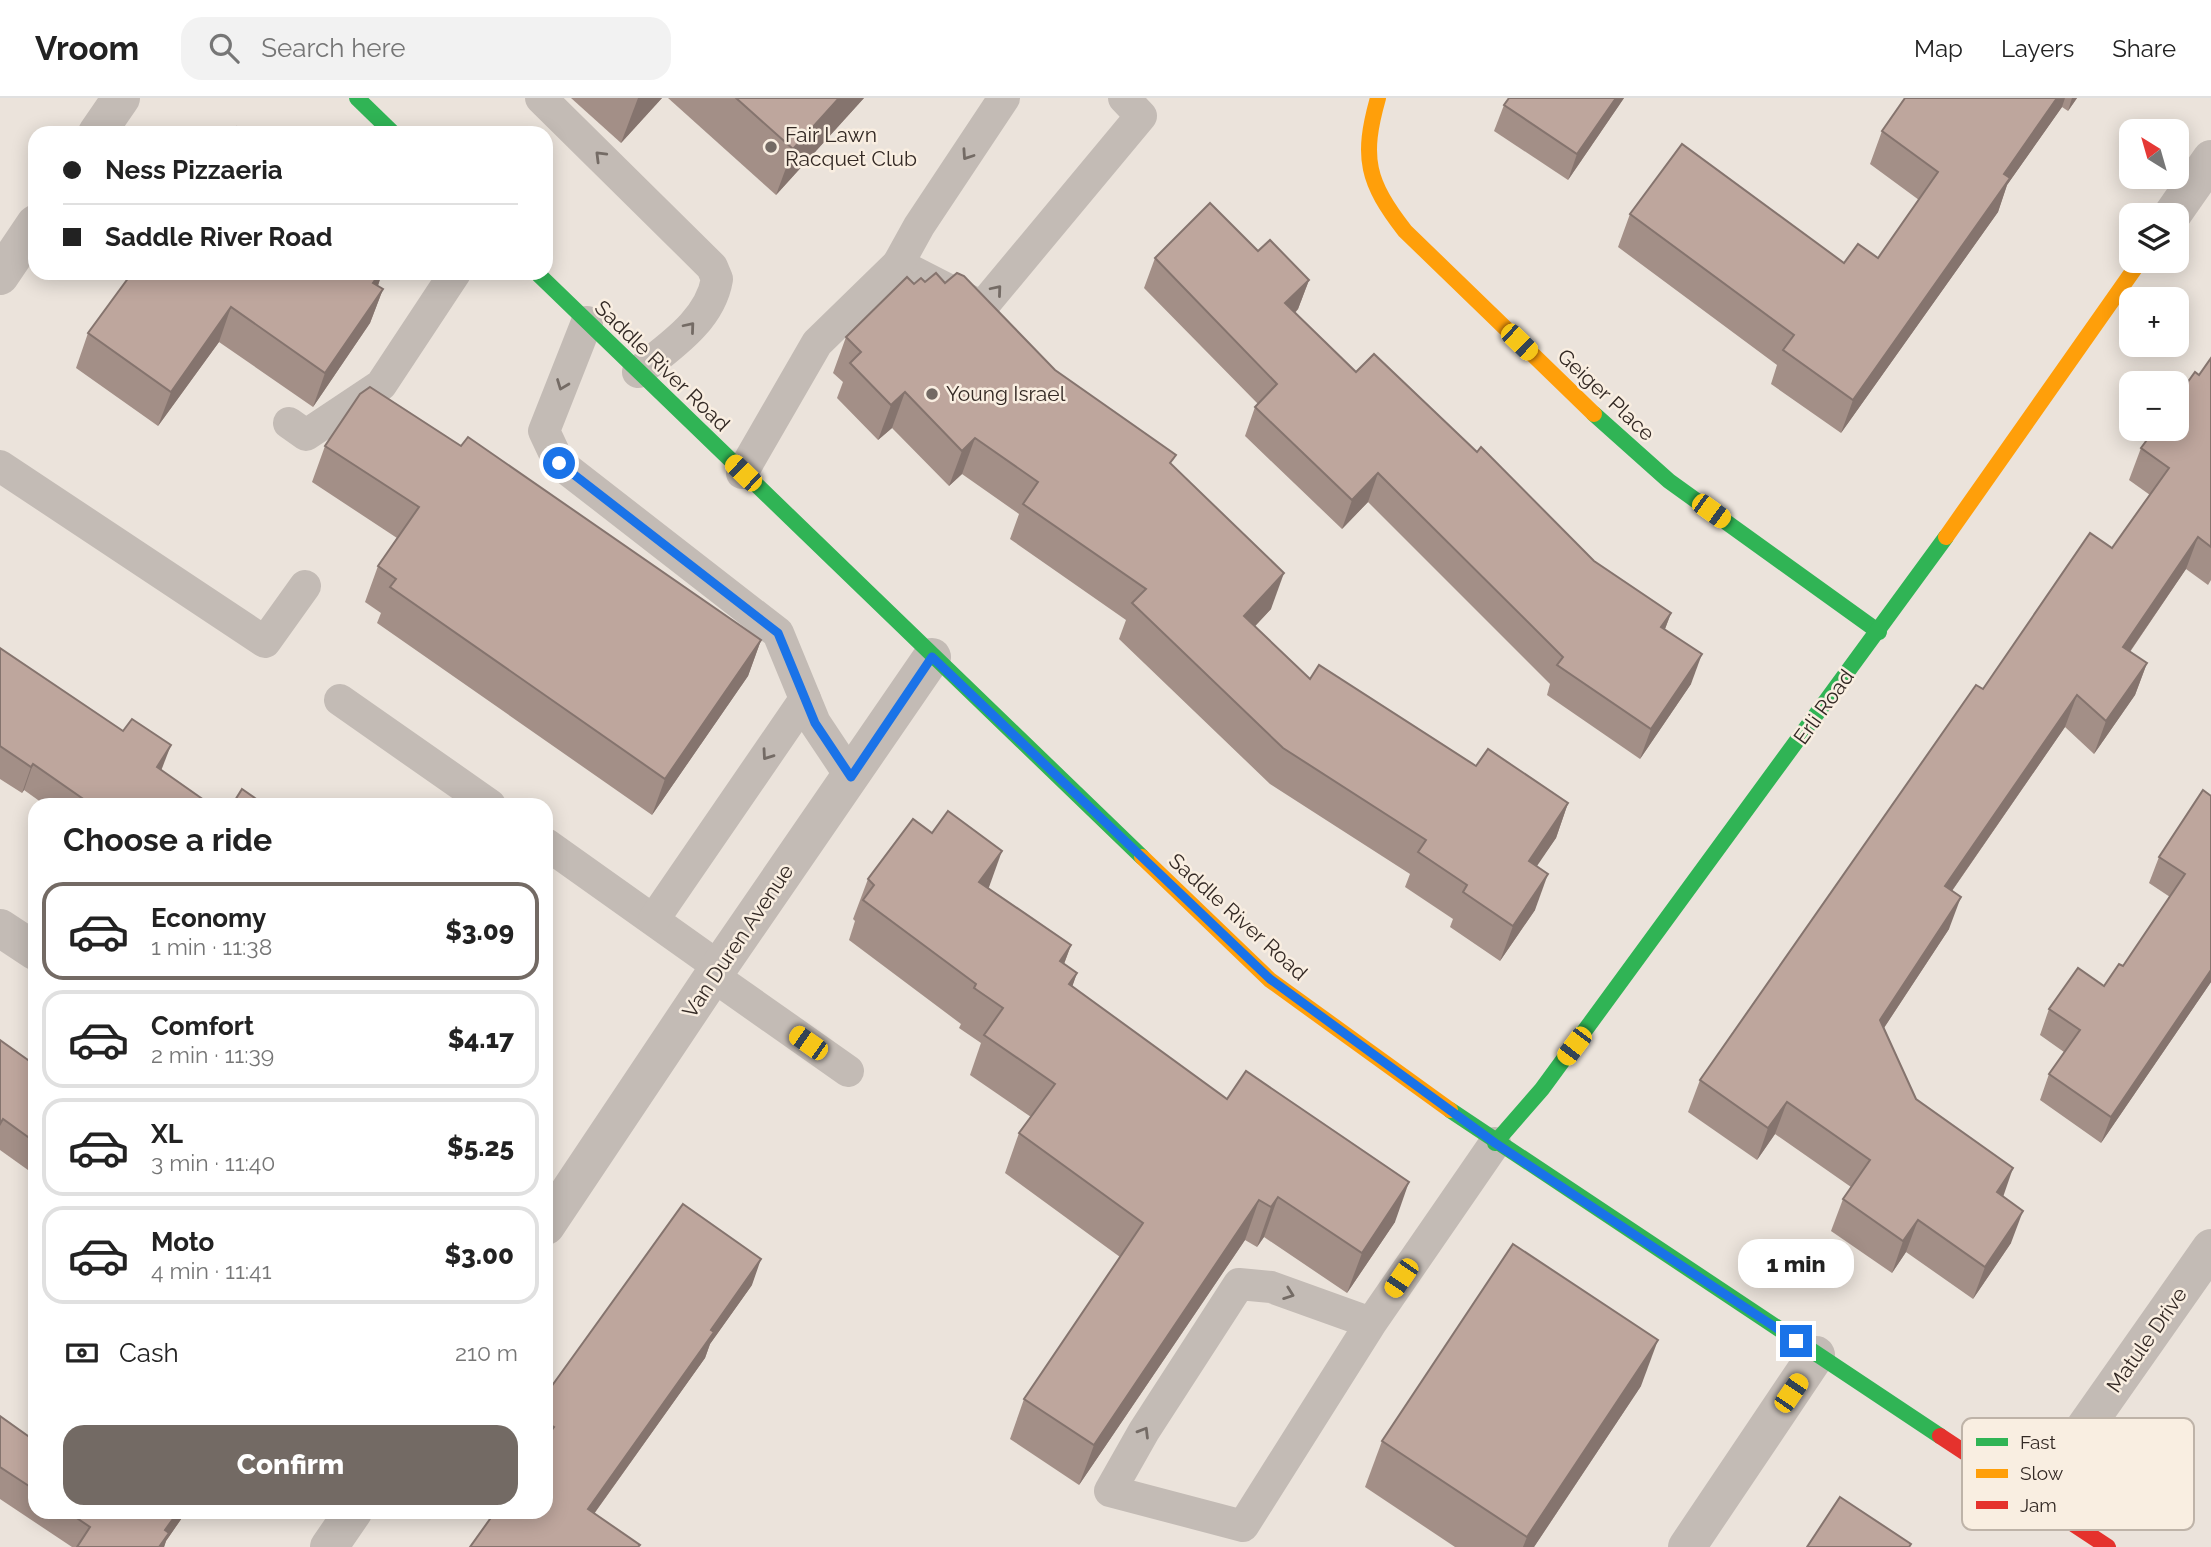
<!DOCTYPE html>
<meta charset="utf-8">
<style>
:root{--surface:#fff;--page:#f2f2f2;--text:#222;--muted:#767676;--line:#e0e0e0;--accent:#736a64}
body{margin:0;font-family:Raleway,sans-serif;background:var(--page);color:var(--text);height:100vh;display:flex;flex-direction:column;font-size:26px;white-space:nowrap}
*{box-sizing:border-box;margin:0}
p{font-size:23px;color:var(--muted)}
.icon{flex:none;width:38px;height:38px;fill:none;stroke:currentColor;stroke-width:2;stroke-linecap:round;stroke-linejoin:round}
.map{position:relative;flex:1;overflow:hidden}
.details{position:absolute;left:28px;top:700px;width:525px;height:721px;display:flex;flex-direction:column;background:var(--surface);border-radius:21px;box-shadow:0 4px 18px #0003}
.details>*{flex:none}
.banner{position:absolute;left:28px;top:28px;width:525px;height:154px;border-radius:21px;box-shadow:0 4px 18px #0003;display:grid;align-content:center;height:154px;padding:0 35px;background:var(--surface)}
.needle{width:46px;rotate:323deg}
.fabs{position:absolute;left:2119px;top:21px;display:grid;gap:14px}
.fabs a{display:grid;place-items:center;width:70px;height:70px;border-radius:14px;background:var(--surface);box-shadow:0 4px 18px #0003;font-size:35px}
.end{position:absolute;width:32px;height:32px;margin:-16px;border:9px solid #1a73e8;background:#fff;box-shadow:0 0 0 4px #fff}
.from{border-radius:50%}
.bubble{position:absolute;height:49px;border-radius:21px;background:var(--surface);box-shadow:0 4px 18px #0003;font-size:23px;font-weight:800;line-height:49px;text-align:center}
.car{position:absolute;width:21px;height:42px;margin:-21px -10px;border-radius:9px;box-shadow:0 0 5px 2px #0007;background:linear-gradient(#f5c518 24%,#345 0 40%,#f5c518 0 76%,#345 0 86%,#f5c518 0)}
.banner b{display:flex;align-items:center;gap:24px;height:66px;font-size:26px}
.banner b+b{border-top:2px solid var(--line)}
.banner i{width:18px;height:18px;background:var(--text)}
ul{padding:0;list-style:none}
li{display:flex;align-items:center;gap:21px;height:98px;margin:0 14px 10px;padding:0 21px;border:4px solid var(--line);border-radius:21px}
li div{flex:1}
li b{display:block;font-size:26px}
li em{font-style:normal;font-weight:800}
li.selected{border-color:var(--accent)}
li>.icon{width:63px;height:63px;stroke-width:1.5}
h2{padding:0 35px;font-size:32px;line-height:84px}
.pay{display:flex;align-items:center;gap:18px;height:77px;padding:0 35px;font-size:26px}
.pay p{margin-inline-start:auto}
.action{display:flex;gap:14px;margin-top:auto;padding:14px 35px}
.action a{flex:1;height:80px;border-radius:21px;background:var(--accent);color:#fff;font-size:28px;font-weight:800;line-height:80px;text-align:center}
header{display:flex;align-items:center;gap:42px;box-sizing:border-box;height:98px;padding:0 35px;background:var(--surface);border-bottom:2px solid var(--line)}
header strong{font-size:33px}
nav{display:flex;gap:38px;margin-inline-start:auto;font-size:24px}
.search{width:490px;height:63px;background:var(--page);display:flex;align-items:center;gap:18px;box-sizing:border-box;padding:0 24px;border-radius:21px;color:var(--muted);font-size:26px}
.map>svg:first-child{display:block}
</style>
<header>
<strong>Vroom</strong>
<div class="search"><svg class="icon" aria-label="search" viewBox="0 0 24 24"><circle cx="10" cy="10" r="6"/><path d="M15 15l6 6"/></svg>Search here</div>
<nav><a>Map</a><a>Layers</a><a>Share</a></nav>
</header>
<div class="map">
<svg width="2211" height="1449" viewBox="0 0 2211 1449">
<rect width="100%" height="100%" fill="#ebe3db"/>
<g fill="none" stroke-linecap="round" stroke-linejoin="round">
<g stroke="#c3bbb5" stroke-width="32">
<path d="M541,0L712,169L717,181C710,223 669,249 638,274"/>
<polyline points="898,166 982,209 1141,18 1124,0"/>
<polyline points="587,224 544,333 559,365 778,535 815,625 851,679"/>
<polyline points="289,325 306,337 381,287 455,175"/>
<polyline points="0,368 265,544 305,488"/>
<polyline points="742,375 817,245 898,166 919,128 1004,0"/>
<polyline points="340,602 490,707"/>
<polyline points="546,746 719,869"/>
<polyline points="654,821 805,601"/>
<polyline points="713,878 848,973"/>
<polyline points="1371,1225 1271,1189 1239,1186 1144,1333 1110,1393 1243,1428 1371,1225 1495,1045"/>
</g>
<g stroke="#c3bbb5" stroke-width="38">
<polyline points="97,35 121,0"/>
<polyline points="2172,117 2211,61"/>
<polyline points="0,178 35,126"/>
<polyline points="0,830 35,853"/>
<polyline points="546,1128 719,869 932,559"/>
<polyline points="2034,1402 2211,1150"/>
<polyline points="329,1449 353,1414"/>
<polyline points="1687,1449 1816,1257"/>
</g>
<g stroke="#30b455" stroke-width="16">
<polyline points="357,0 393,35"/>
<polyline points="537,175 1142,759"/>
<polyline points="1594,316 1669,383 1879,534"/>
<polyline points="1450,1012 1940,1338"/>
<polyline points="1495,1045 1542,991 1946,439"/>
</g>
<g stroke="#ff9f0a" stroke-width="16">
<path d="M1378,0C1361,60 1367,84 1405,133L1594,316"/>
<polyline points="1946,439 2140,163"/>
<polyline points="1142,759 1270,882 1450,1012"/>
</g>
<polyline stroke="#e5322d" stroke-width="16" points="1940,1338 2108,1449"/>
</g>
<g fill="#a38f87">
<polygon points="571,0 662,0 621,45"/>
<polygon points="668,0 864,0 776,97"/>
<polygon points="1509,0 1624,0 1568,82 1494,33 1504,7"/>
<polygon points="1905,0 2077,0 2068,13 2062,9 2007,87 1998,114 1841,335 1771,286 1777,267 1618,149 1630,116 1844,165 1878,160 1919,102 1870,66 1882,33"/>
<polygon points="1258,153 1309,182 1298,211 1295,215 1356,274 1477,354 1594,463 1671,515 1665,531 1691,586 1640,661 1547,597 1550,586 1368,404 1342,431 1245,338 1255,309 1258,306 1144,190 1155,160"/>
<polygon points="382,175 378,188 383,191 370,225 313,309 219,244 158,328 76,270 88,235"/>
<polygon points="925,184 945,185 1055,272 1172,367 1271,511 1255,528 1310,581 1476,668 1568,705 1556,740 1536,768 1535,812 1500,863 1450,829 1453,821 1405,789 1410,776 1270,686 1119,541 1126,522 1010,441 1019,416 962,376 949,388 892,330 878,342 837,300 843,284 833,275 846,239 914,186"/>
<polygon points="2211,260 2211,482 2208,487 2186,471 2130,554 2147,565 2135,597 2094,656 2065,629 1952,793 1949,831 1884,930 1916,1001 2003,1098 2011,1145 1973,1201 1906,1154 1892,1175 1831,1133 1843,1101 1851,1089 1775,1036 1757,1062 1688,1014 1700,982 1983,591 2112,450 2150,397 2129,382 2141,350 2199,277"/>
<polygon points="325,348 761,542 748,578 652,717 377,525 381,515 365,504 378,468 397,440 312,384"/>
<polygon points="0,550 161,673 211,707 45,707 24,692 22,695 0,681"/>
<polygon points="2211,698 2211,884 2101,1045 2040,1002 2049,976 2064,954 2040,937 2049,911 2104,888 2123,868 2170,799 2149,785 2159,759"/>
<polygon points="868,781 989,791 1071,847 1064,866 1077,875 1072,888 1395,1124 1347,1195 1264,1139 1257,1149 1245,1142 1079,1387 1010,1341 1024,1301 1120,1159 1005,1075 1019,1035 1031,1019 970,977 981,945 959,930 961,926 849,842 855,823 853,821"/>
<polygon points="0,942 35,967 35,1077 0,1052"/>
<polygon points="752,1187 710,1246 705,1260 594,1416 546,1414 546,1296"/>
<polygon points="1641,1288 1534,1449 1455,1449 1365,1389 1382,1343"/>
<polygon points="0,1318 35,1343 35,1414 186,1414 166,1443 164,1449 72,1449 0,1401"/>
</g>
<g fill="#85746e">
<polygon points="638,0 662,0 621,45"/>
<polygon points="839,0 864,0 776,97 793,51"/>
<polygon points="1616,0 1624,0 1568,82 1577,56"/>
<polygon points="2057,0 2065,0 2062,9 2007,87 1998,114 1841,335 1853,302 2004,76"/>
<polygon points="2072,0 2077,0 2068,13"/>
<polygon points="380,175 382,175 373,202 373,185"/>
<polygon points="1309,182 1298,211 1275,235 1285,205"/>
<polygon points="383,191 370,225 313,309 325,275"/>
<polygon points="231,209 219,244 158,328 171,294"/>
<polygon points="905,294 892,330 878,342 891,307"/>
<polygon points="975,340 962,376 949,388 962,353"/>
<polygon points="1378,375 1368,404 1342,431 1352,402"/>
<polygon points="2198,439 2186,471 2111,581 2123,549"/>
<polygon points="1284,475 1271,511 1231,554 1244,518"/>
<polygon points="1671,515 1660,544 1661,529"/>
<polygon points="761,542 748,578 652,717 665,681"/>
<polygon points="1702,556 1691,586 1640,661 1651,631"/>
<polygon points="2147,565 2135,597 2094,656 2106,623"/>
<polygon points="2077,597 2065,629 1933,820 1945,788"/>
<polygon points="171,647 161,673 157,669"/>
<polygon points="33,666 24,692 22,695 31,669"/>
<polygon points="1568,705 1556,740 1516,799 1529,763"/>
<polygon points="1002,753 988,792 979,784"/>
<polygon points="1548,776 1535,812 1500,863 1513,828"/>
<polygon points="1961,799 1949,831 1868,954 1880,922"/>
<polygon points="1071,847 1056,887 1060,863"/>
<polygon points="2211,872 2211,884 2101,1045 2111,1019"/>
<polygon points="1077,875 1063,915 1069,886"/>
<polygon points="1787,1004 1775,1036 1757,1062 1768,1030"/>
<polygon points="2013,1070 2002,1102 1997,1094"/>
<polygon points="1409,1084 1395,1124 1347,1195 1362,1155"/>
<polygon points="1278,1099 1264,1139 1257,1149 1271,1109"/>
<polygon points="1259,1102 1245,1142 1079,1387 1094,1347"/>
<polygon points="2023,1113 2011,1145 1973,1201 1985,1169"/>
<polygon points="1918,1122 1906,1154 1892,1175 1903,1143"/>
<polygon points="761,1161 752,1187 710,1246 705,1260 578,1438 588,1411"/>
<polygon points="1658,1242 1641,1288 1534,1449 1523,1449 1527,1439"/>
<polygon points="178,1414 186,1414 166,1443 164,1449 159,1449 165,1432"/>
</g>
<g fill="#bea69d" stroke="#85746e" stroke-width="2">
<polygon points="736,0 839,0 793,51"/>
<polygon points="1509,0 1616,0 1577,56 1504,7"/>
<polygon points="1905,0 2057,0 2004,76 2010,80 1853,302 1783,252 1794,237 1630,116 1682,46 1844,165 1858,146 1878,160 1938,74 1882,33"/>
<polygon points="237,29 245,35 232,35"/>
<polygon points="1210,105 1258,153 1270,142 1309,182 1285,205 1356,274 1374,256 1477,354 1481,349 1594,463 1671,515 1661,529 1702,556 1651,631 1557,567 1563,559 1378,375 1352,402 1255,309 1277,286 1155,160"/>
<polygon points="132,175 380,175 373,185 383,191 325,275 231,209 171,294 88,235"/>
<polygon points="936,175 945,185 957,175 964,178 1055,272 1176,357 1170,365 1284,475 1244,518 1310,581 1319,567 1476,668 1488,651 1568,705 1529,763 1548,776 1513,828 1463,794 1467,787 1418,754 1426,742 1283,650 1132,505 1146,491 1023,406 1038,384 975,340 962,353 905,294 891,307 850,265 861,254 846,239 907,179 914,186 921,180 925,184"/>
<polygon points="2211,260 2211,449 2198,439 2123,549 2147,565 2106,623 2077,597 1945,788 1961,799 1880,922 1916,1001 2013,1070 1997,1094 2023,1113 1985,1169 1918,1122 1903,1143 1843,1101 1870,1062 1787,1004 1768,1030 1700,982 1976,587 1983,591 2090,435 2112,450 2169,370 2141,350 2155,331 2177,331 2177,299 2195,274 2199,277"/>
<polygon points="370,289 461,348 468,339 761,542 665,681 390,489 396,481 378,468 419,409 325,348 360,296"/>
<polygon points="0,550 123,633 132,621 171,647 157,669 211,707 92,707 33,666 31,669 0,648"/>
<polygon points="242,691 265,707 232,707"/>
<polygon points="2203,692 2211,698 2211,872 2111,1019 2049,976 2080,932 2049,911 2078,870 2104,888 2119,866 2123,868 2185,776 2159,759"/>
<polygon points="948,713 1002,753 979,784 1071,847 1060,863 1077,875 1069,886 1227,1001 1246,973 1409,1084 1362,1155 1278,1099 1271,1109 1259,1102 1094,1347 1024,1301 1143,1125 1019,1035 1055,986 984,937 1003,910 974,890 976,886 863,802 874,787 868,781 913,721 932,735"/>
<polygon points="0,942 35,967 35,1044 3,1021 0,1026"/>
<polygon points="683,1106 761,1161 711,1232 714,1234 588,1411 640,1447 638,1449 470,1449 495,1414 546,1414 546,1340 554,1329 546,1324 546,1296"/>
<polygon points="1513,1146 1658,1242 1527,1439 1382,1343"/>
<polygon points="0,1318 35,1343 35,1392 0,1369"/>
<polygon points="1840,1399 1911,1446 1909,1449 1807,1449"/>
<polygon points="68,1414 178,1414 165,1432 169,1435 159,1449 77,1449 90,1429"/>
</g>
<defs><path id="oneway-chevron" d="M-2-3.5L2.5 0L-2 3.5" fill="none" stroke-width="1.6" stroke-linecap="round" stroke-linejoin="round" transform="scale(1.75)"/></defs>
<g stroke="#746b65">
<use href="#oneway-chevron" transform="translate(967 57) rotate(124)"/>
<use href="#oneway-chevron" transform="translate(600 58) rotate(-135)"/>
<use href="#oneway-chevron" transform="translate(997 192) rotate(-50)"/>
<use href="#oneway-chevron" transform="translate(690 229) rotate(-50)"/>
<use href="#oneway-chevron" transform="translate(562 287) rotate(111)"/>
<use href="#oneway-chevron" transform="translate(767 657) rotate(125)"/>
<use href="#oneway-chevron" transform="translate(1289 1196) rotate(20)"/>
<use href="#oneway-chevron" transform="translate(1144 1334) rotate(-59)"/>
</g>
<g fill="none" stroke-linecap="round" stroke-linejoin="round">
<polyline stroke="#1a73e8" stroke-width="9" points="559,365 778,535 815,625 851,679 932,559 1270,881 1495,1045 1796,1243"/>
</g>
<g fill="#736a64" stroke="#f9eee1" stroke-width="2.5">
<circle cx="771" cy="49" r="7"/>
<circle cx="932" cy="296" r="7"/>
</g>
<g text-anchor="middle" stroke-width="5" stroke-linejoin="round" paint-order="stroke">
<g font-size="21" fill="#332924" stroke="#f9eee1" text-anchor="start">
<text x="785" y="44">Fair Lawn<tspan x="785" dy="24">Racquet Club</tspan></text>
<text x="946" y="303">Young Israel</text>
</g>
<g font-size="21" fill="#332924" stroke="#f9eee1">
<text transform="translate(662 268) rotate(44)" y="7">Saddle River Road</text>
<text transform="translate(1606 297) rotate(43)" y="7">Geiger Place</text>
<text transform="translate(1824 609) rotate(-54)" y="7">Erli Road</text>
<text transform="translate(1238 819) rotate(42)" y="7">Saddle River Road</text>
<text transform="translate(738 843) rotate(-56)" y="7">Van Duren Avenue</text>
<text transform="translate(2147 1242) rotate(-55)" y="7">Matule Drive</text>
</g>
</g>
<rect x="1962" y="1320" width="232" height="112" rx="10" fill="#f9eee1" stroke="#beb3a8" stroke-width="2"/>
<rect x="1976" y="1340" width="32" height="8" fill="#30b455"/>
<rect x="1976" y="1371" width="32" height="9" fill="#ff9f0a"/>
<rect x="1976" y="1403" width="32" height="8" fill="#e5322d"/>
<g font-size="19" fill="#332924">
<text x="2020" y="1351">Fast</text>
<text x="2020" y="1382">Slow</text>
<text x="2020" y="1414">Jam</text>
</g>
</svg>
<div class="fabs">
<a><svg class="needle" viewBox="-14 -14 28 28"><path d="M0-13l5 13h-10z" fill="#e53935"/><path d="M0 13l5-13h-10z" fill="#767676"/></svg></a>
<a><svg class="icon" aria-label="layers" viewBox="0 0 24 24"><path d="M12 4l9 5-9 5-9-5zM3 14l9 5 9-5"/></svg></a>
<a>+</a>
<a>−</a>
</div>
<i class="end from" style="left:559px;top:365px"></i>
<i class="end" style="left:1796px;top:1243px"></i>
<div class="bubble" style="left:1738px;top:1141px;width:116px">1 min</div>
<i class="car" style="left:1519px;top:244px;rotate:134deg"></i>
<i class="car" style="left:743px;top:375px;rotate:314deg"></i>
<i class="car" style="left:1711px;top:413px;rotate:126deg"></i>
<i class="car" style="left:808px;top:945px;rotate:305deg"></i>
<i class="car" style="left:1574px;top:948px;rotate:217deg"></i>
<i class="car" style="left:1401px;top:1180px;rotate:214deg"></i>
<i class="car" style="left:1791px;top:1295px;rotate:34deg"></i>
<div class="banner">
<b><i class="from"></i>Ness Pizzaeria</b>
<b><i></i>Saddle River Road</b>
</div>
<section class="details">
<h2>Choose a ride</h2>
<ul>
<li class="selected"><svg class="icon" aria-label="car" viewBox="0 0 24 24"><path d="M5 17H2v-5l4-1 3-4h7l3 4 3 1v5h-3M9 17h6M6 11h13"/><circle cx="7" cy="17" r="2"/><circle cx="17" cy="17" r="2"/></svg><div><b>Economy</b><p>1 min · 11:38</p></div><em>$3.09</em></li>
<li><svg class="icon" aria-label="car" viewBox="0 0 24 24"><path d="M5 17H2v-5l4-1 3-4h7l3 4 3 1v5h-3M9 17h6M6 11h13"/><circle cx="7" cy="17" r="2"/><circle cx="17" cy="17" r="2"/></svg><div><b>Comfort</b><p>2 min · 11:39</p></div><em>$4.17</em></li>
<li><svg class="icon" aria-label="car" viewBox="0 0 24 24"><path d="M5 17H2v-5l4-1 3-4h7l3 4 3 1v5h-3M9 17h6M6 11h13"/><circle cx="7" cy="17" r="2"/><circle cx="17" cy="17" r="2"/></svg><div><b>XL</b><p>3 min · 11:40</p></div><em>$5.25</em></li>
<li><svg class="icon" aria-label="car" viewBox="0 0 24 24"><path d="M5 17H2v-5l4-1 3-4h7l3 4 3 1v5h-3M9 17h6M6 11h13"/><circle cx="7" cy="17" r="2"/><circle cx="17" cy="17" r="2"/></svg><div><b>Moto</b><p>4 min · 11:41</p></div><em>$3.00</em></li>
</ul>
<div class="pay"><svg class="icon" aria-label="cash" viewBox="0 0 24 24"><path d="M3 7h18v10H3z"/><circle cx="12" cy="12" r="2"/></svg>Cash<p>210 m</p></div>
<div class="action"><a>Confirm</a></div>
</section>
</div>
